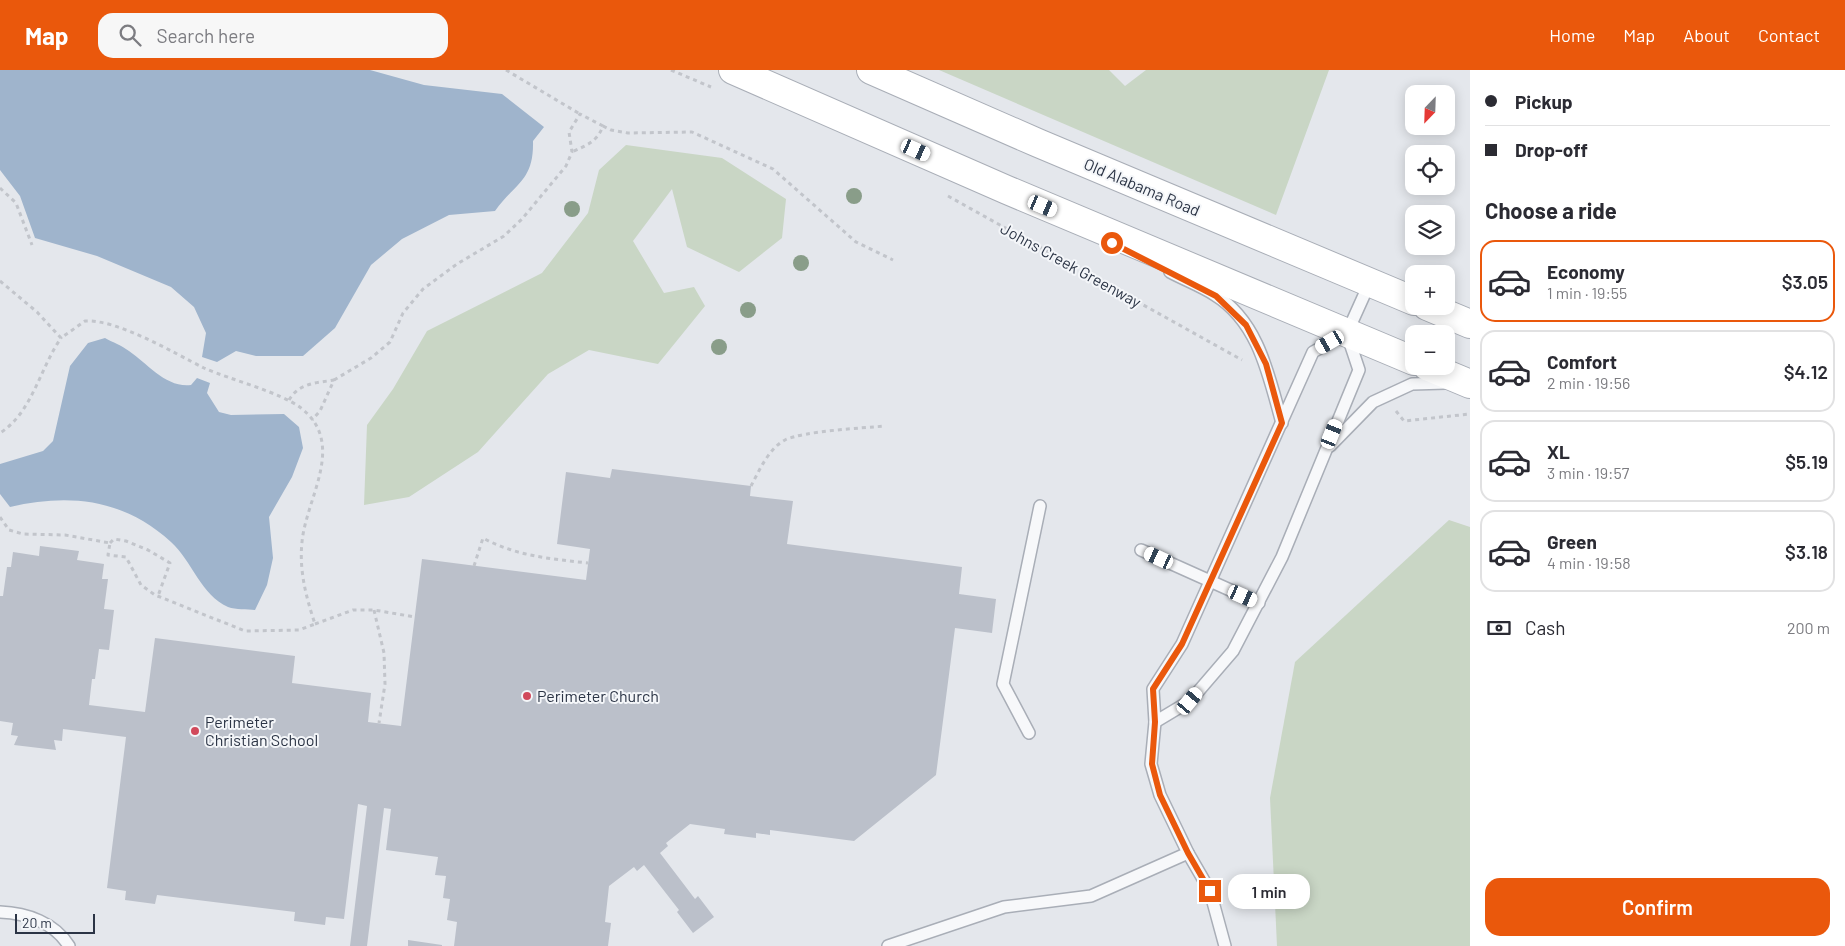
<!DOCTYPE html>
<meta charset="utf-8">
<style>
:root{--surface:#fff;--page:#f7f7f7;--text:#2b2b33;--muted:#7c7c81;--line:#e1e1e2;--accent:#ea580c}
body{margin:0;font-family:Barlow,sans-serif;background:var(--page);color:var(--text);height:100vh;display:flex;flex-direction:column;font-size:19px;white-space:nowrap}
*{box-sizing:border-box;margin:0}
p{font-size:16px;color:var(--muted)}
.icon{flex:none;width:28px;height:28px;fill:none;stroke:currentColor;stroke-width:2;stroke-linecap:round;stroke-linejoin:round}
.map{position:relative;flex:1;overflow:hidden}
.drawer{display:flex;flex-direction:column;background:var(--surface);width:375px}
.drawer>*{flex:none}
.top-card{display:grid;align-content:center;height:110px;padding:0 15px;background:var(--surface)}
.needle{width:32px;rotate:203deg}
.controls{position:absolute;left:1405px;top:15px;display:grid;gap:10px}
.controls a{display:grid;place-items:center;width:50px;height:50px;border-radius:10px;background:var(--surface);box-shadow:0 2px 12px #0003;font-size:25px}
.scale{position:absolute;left:15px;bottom:12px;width:80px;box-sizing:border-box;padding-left:5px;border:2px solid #2b3445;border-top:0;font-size:14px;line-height:18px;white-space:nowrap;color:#2b3445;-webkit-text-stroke:4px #f4f6f9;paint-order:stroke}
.end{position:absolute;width:22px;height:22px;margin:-11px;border:6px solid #ea580c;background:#fff;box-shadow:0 0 0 2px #fff}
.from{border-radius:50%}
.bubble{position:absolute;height:35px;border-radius:15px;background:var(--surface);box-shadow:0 2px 12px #0003;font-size:16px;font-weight:600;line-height:35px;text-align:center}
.car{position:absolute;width:15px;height:30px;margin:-15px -8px;border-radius:6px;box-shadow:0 0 4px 1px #0007;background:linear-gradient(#fff 24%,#345 0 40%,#fff 0 76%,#345 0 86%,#fff 0)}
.top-card b{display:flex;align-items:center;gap:18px;height:48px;font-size:19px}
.top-card b+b{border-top:1px solid var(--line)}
.top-card i{width:12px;height:12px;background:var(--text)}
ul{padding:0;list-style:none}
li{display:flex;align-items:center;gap:15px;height:82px;margin:0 10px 8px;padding:0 5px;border:2px solid var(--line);border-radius:15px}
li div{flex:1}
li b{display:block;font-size:19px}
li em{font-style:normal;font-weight:600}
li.on{border-color:var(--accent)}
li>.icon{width:45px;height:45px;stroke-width:1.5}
h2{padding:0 15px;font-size:22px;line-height:60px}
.pay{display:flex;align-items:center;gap:12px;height:55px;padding:0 15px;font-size:19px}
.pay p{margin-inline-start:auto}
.button{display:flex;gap:10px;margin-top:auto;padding:10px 15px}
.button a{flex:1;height:58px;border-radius:15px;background:var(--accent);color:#fff;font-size:20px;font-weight:600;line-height:58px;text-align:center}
header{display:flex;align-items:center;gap:30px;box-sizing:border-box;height:70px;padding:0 25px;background:var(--accent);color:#fff}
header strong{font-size:24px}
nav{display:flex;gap:28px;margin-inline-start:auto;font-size:18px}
.search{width:350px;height:45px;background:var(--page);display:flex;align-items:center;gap:12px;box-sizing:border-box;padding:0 18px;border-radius:15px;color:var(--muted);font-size:19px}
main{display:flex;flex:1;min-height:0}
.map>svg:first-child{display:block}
</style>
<header>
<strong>Map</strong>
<div class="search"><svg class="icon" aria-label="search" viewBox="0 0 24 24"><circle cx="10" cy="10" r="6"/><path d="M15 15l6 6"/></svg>Search here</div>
<nav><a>Home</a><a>Map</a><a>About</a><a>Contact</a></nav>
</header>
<main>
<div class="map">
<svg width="1470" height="876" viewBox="0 0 1470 876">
<rect width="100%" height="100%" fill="#e4e7ec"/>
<g fill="#c9d6c5">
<polygon points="939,0 1109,0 1125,16 1146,0 1329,0 1276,145"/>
<polygon points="626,75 722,88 786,129 782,168 739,202 687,177 672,119 633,171 664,223 694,217 705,236 658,294 589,280 548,304 478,382 409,427 364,435 367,355 393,319 427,261 542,203 588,143 599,100"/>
<polygon points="1449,450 1470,457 1470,876 1277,876 1270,728 1295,592"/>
</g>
<g fill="#9fb4cc">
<path d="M0,0H370L424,15L502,24L544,57L533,71C534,111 515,113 495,141L449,145L402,169L371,195L335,258L303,286H256L236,281L217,292L202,287L206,263L194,237L171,217L97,186L35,168L20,126L0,100Z"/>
<path d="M105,268C112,272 121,275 129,281C148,294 166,318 191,315L197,308L210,313L207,323L219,342L231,345L284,344L299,357L303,378L292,407L269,447L273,488L267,515L255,540C247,539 236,540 228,537C201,525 192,491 171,472C124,429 70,423 10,437L0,424V394L43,381L53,371L70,296L88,273Z"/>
</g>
<g fill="#bbc0ca">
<polygon points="612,399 751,416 750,426 793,431 787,474 962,497 959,524 996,529 992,563 955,558 936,705 854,771 770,760 770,765 756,763 756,768 724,764 725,759 690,754 666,773 668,776 660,783 695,829 698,826 714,847 693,863 677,842 679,840 644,795 637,801 634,797 609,816 605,852 611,853 608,876 454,876 457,852 447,850 450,829 443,828 446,806 435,805 438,787 386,780 391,739 384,738 367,876 350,876 367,736 358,734 344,849 326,847 325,855 294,851 295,842 157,825 155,834 125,830 126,821 107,818 126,667 63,659 62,671 54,670 56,680 14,675 18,666 11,665 13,653 0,651 0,526 3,526 7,497 11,497 13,482 39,486 40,476 79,481 77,490 104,494 102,509 108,509 104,539 114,540 109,580 99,579 95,609 92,609 89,635 145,642 155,568 295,586 292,613 371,623 368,652 401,656 422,489 586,510 590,479 557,474 566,402 610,408"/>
<polygon points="408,870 442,875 442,876 408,876"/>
</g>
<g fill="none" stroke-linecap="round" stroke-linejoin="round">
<g stroke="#a9aeb7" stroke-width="14">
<g id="lane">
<path d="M1170,202C1185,210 1201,216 1215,225C1259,252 1269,307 1282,353"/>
<polyline points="1348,267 1359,300 1282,487 1233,581 1190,631 1155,652 1153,619 1182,574 1313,282 1347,263 1370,212"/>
<polyline points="1330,376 1373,332 1412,314 1446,313"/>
<polyline points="1141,480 1259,533"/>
<polyline points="1029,663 1003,614 1040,436"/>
<polyline points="1188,783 1210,821 1225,876"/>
<path d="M0,842C27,843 55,853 69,876"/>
<polyline points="888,876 1004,837 1091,826 1188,783 1160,725 1151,694 1155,652"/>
</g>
</g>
<g stroke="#a9aeb7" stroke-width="30">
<g id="secondary">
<polyline points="733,0 1007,120 1414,291"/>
<polyline points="871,0 1038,73 1414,231"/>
<polyline points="1427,236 1470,254"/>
<polyline points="1427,296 1470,314"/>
</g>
</g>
<g stroke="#c2c5cb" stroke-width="3" stroke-dasharray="4 4" stroke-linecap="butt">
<polyline points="506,0 580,44"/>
<polyline points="671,0 711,17"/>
<polyline points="603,56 611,60 628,63 692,62 773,99 856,172 893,190"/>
<polyline points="0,118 16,133 32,175"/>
<polyline points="948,126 1242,290"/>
<path d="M0,211L37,242L61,268C40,298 32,343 0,363"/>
<path d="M334,310L371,288L390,272L403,243L423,219L457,194L504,166L522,149L566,96L572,82L569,62L580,44L603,56C597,72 587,75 572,82"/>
<path d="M289,330C299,313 316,313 334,310L320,341L312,350"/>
<polyline points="1396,341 1404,351 1470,344"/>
<path d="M751,416C759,401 769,378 785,370C803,361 864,358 885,356"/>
<path d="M0,447L9,460L23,464L65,465L110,473L108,485L126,487L141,515L155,525L245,561L299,560L315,554C306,527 299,500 302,472C306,428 347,374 301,338C280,322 231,310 204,298C174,283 117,249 85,251L61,268"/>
<polyline points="110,473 114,469 126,471 148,480 170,493 158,526"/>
<path d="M474,496L483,468C516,486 551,489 588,493"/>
<polyline points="374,540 384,583 385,614 379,653"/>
<polyline points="315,554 353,540 374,540 415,547"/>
</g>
<use href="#lane" stroke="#f7f8fa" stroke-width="11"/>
<use href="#secondary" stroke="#fff" stroke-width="28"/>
</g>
<g fill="#899d89">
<circle cx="854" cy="126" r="8"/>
<circle cx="572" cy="139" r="8"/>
<circle cx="801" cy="193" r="8"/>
<circle cx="748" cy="240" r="8"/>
<circle cx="719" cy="277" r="8"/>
</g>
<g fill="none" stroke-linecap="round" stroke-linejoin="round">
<polyline stroke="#ea580c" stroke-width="6" points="1112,173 1216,226 1246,255 1266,294 1282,353 1182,574 1153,619 1155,652 1152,694 1160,725 1188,783 1210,821"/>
</g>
<g fill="#d1495b" stroke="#f4f6f9" stroke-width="2">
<circle cx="527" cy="626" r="5"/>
<circle cx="195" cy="661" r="5"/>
</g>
<g text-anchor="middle" stroke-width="4" stroke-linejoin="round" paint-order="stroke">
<g font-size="16" fill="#2b3445" stroke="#f4f6f9">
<text transform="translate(1142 117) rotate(23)" y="6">Old Alabama Road</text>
<text transform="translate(1071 195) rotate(29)" y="6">Johns Creek Greenway</text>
</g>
<g font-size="16" fill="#2b3445" stroke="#f4f6f9" text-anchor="start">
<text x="537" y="632">Perimeter Church</text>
<text x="205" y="658">Perimeter<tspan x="205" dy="18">Christian School</tspan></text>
</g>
</g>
</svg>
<div class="controls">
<a><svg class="needle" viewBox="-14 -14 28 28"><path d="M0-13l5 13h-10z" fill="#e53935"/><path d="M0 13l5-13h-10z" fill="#7c7c81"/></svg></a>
<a><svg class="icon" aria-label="locate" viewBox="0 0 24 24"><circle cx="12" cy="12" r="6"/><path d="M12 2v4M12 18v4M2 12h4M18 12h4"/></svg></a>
<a><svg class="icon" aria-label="layers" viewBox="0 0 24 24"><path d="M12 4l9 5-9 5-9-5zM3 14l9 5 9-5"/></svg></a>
<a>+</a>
<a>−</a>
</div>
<div class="scale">20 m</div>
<i class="end from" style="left:1112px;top:173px"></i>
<i class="end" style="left:1210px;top:821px"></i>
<div class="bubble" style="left:1228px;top:804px;width:82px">1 min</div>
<i class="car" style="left:916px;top:80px;rotate:114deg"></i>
<i class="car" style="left:1043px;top:136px;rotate:113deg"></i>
<i class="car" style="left:1330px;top:272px;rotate:240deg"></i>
<i class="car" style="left:1332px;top:364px;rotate:22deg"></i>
<i class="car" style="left:1159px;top:488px;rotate:295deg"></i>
<i class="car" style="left:1243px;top:526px;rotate:114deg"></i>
<i class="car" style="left:1190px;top:631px;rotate:40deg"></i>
</div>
<section class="drawer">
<div class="top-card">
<b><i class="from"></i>Pickup</b>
<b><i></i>Drop-off</b>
</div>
<h2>Choose a ride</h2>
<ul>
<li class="on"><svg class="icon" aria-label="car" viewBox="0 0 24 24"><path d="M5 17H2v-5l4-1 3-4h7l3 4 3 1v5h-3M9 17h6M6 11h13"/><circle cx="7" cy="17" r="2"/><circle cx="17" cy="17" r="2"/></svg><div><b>Economy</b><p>1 min · 19:55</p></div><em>$3.05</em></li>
<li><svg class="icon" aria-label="car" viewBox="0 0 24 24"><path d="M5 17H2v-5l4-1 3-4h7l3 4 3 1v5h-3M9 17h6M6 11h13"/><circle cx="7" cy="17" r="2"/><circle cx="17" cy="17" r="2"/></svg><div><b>Comfort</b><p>2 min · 19:56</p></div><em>$4.12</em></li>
<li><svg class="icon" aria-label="car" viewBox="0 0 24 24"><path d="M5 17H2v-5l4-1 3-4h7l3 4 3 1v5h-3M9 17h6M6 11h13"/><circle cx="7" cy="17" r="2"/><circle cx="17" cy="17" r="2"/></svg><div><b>XL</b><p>3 min · 19:57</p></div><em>$5.19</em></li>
<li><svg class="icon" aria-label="car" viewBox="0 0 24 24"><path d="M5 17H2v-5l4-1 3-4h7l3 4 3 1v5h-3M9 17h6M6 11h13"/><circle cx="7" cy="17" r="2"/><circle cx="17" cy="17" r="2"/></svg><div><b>Green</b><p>4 min · 19:58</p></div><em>$3.18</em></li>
</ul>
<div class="pay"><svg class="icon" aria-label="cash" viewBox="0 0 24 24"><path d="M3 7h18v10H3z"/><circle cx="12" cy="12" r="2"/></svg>Cash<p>200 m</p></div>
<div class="button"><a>Confirm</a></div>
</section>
</main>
